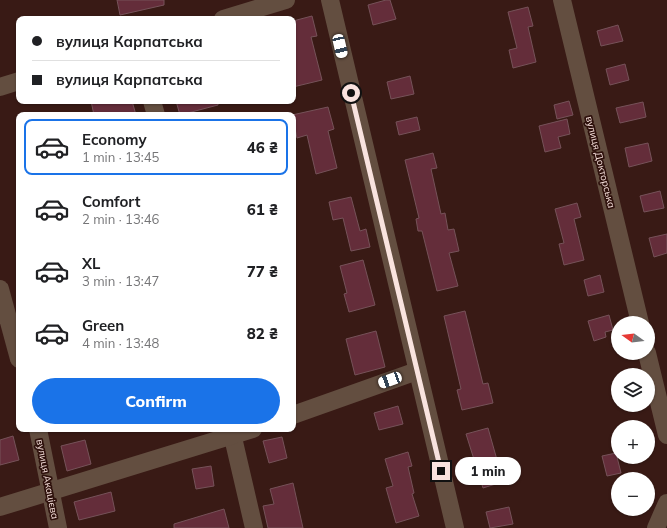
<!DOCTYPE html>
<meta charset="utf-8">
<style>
:root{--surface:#fff;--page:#f6f6f6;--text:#202124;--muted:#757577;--line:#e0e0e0;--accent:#1a73e8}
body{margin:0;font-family:Mulish,sans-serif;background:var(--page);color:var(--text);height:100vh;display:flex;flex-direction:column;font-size:15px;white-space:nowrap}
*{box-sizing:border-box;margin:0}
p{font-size:13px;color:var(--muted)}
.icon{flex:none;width:22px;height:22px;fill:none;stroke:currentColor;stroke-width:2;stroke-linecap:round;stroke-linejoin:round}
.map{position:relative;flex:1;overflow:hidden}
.drawer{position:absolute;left:16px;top:112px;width:280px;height:320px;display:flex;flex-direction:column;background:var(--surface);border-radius:8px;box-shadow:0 1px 3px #0004}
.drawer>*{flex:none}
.hud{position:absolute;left:16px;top:16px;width:280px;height:88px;border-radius:8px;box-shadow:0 1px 3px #0004;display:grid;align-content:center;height:88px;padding:0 16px;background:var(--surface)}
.needle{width:26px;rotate:285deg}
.controls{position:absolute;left:611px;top:316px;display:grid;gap:8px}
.controls a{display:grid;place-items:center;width:44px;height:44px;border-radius:50%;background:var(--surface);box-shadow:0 1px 3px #0004;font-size:20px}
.end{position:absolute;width:18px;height:18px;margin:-9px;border:5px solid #f9e3df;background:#111;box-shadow:0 0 0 2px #111}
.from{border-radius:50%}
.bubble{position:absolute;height:28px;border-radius:14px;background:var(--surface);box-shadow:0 1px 3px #0004;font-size:13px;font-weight:800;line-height:28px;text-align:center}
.car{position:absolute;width:12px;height:24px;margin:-12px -6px;border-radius:5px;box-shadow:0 0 3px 1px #0007;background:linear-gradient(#fff 24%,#345 0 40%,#fff 0 76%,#345 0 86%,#fff 0)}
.hud b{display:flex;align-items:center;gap:14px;height:38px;font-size:15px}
.hud b+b{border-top:1px solid var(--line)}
.hud i{width:10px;height:10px;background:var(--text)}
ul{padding:7px 0 0;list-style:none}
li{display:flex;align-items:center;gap:12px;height:56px;margin:0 8px 6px;padding:0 8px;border:2px solid transparent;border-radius:8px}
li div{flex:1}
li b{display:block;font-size:15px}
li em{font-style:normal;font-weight:800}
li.on{border-color:var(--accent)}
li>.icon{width:36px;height:36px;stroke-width:1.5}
.button{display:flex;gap:8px;margin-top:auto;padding:8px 16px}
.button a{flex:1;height:46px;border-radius:24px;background:var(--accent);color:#fff;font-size:16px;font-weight:800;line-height:46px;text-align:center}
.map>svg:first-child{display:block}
</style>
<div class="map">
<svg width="667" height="528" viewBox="0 0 667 528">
<rect width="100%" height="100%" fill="#391a15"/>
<g fill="#642d3a" stroke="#765259">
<polygon points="117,0 164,0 164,5 120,15"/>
<polygon points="386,0 390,0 396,19 373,25 368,5"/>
<polygon points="528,7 533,26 528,27 536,62 513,68 509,50 517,48 508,12"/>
<polygon points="312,16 317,36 311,37 322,80 293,87 293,21"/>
<polygon points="618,25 623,41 601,46 597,31"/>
<polygon points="625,64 629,80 610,85 606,69"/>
<polygon points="410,76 414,94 391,99 387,82"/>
<polygon points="91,101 132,101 136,115 94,115"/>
<polygon points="176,101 218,101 218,105 180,115"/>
<polygon points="569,101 573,115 557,119 554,105"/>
<polygon points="643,102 646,117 620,123 616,108"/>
<polygon points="328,107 334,129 328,131 337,168 316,174 307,135 297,138 292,115"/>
<polygon points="417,117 420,130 399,135 396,122"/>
<polygon points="567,119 570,134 558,137 561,148 545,152 539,126"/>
<polygon points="648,143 652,161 629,167 625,148"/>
<polygon points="433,153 437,168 431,169 441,214 445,213 448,230 454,229 459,251 449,253 458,286 437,291 422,231 418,231 416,219 419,218 405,160"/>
<polygon points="660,191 664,208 644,212 640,196"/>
<polygon points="351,197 360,231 366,229 370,247 351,251 343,218 333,220 329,202"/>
<polygon points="577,203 581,217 574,219 584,260 564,265 559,244 564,243 555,209"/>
<polygon points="667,234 667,253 654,257 649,238"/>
<polygon points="363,260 375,305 349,312 344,294 347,293 340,266"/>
<polygon points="600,275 604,292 588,296 584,280"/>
<polygon points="465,311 483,384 488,383 493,403 462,410 457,390 461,389 444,316"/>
<polygon points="609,315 613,330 605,332 606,337 594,341 588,321"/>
<polygon points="376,331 385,367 355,375 346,339"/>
<polygon points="398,406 403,424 379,430 374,413"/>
<polygon points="488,428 499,467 501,467 505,481 483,488 466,434"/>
<polygon points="13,436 19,460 0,465 0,440"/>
<polygon points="282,437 287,458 269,463 263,441"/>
<polygon points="85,440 91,464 67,471 61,446"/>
<polygon points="408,452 412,466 408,467 414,493 412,494 419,516 396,523 386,488 393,486 385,459"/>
<polygon points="616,453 621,473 607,476 602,456"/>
<polygon points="211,466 214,486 196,489 192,469"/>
<polygon points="293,483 303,528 268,528 263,506 274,504 270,489"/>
<polygon points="111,492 115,511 79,520 74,502"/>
<polygon points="509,507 513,524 490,528 486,512"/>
<polygon points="224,509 229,528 174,528 174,524"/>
</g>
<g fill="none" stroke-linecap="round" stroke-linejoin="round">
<g stroke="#634e40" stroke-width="18">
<polyline points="330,0 455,528"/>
<polyline points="562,0 640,323"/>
<polyline points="223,19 286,0"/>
<polyline points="0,87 19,81"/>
<polyline points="152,101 156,115"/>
<polyline points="0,289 19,359"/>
<polyline points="647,353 667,435"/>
<polyline points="293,415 417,371"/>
<polyline points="38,429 58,528"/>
<polyline points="231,429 254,528"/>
<polyline points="0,507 253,429"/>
<polyline points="656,528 667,503"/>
</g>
</g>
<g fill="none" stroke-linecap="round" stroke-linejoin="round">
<polyline stroke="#f9e3df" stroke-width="5" points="351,93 441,471"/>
</g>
<g text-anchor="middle" stroke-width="3.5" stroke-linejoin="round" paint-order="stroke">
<g font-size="10" fill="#f9e3df" stroke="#2e110c">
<text transform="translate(601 162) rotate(76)" y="4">вулиця Докторська</text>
<text transform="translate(48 479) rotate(79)" y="4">вулиця Акацієва</text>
</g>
</g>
</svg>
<div class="controls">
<a><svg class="needle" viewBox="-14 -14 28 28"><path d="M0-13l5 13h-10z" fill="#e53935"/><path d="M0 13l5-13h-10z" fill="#757577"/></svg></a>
<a><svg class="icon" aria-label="layers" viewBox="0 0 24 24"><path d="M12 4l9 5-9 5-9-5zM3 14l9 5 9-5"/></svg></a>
<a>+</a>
<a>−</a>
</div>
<i class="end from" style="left:351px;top:93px"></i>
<i class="end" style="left:441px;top:471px"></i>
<div class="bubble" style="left:455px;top:457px;width:66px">1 min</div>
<i class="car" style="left:340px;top:46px;rotate:167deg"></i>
<i class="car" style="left:390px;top:380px;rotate:250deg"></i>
<div class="hud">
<b><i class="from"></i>вулиця Карпатська</b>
<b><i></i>вулиця Карпатська</b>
</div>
<section class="drawer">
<ul>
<li class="on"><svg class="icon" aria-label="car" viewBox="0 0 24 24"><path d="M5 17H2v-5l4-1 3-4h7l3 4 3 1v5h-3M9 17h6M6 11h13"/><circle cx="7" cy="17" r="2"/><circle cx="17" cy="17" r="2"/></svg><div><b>Economy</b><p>1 min · 13:45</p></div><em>46 ₴</em></li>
<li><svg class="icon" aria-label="car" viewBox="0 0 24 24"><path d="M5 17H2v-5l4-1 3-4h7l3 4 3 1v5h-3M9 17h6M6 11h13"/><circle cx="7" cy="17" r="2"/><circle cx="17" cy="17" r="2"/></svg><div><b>Comfort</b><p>2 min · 13:46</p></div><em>61 ₴</em></li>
<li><svg class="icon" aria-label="car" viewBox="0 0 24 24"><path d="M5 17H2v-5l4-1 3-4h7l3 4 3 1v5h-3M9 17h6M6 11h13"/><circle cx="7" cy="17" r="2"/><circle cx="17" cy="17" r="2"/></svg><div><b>XL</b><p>3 min · 13:47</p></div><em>77 ₴</em></li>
<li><svg class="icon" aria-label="car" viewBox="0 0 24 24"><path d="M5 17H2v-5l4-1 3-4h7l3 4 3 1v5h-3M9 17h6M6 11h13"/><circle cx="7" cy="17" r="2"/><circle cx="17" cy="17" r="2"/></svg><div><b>Green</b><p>4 min · 13:48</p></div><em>82 ₴</em></li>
</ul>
<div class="button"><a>Confirm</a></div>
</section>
</div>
